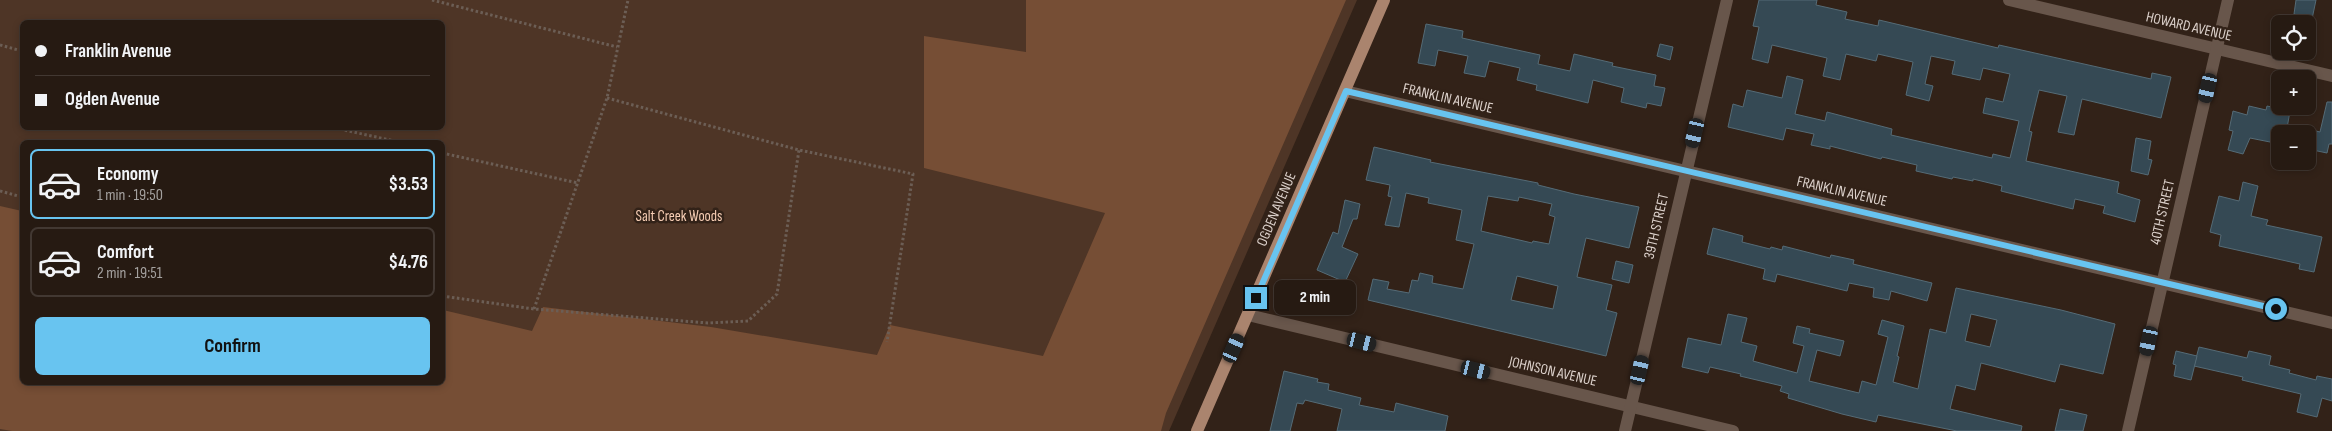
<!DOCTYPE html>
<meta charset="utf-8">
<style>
:root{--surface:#261a12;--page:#2e231b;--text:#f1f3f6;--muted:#a4a19f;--line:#423832;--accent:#68c4f0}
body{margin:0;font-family:"Sofia Sans Condensed",sans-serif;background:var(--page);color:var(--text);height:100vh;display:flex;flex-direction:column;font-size:19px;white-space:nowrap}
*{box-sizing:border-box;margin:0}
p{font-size:16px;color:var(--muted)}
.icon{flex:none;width:28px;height:28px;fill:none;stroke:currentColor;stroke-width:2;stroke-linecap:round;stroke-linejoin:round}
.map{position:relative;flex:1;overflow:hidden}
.details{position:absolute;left:20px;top:140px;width:425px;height:245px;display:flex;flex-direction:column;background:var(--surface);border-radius:8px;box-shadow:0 2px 8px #0003,0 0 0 1px var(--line)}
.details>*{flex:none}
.banner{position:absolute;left:20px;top:20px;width:425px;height:110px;border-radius:8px;box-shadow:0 2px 8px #0003,0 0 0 1px var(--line);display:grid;align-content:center;height:110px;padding:0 15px;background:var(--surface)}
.fabs{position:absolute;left:2271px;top:15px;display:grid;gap:10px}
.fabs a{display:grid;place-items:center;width:45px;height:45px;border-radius:8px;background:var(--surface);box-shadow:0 2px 8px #0003,0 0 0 1px var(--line);font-size:25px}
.end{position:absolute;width:22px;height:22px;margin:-11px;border:6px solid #68c4f0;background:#111;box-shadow:0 0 0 2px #111}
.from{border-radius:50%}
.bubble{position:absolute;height:35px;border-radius:8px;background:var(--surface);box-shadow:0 2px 8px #0003,0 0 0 1px var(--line);font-size:16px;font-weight:700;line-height:35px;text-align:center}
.car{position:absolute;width:15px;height:30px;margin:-15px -8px;border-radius:6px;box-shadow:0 0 4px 1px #0007;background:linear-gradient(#222 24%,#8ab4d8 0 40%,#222 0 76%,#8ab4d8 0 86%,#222 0)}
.banner b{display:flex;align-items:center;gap:18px;height:48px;font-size:19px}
.banner b+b{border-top:1px solid var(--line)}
.banner i{width:12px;height:12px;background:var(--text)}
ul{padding:9px 0 0;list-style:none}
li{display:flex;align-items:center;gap:15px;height:70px;margin:0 10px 8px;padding:0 5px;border:2px solid var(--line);border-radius:8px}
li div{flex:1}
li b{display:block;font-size:19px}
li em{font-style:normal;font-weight:700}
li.current{border-color:var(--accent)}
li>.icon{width:45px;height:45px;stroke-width:1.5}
.action{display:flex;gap:10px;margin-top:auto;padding:10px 15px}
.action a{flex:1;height:58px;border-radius:8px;background:var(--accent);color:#111;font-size:20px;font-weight:700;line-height:58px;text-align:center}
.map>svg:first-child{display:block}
</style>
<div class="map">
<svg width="2332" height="431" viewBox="0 0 2332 431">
<rect width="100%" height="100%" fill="#322218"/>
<path fill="#4e3526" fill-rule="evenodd" d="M0,0H1357L1169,431H0ZM22,22H442V128H22ZM22,142H442V382H22Z"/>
<polygon fill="#764e35" points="1026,0 1346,0 1166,413 1161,431 12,431 0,429 0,206 22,211 22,382 442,382 443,310 532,331 543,307 711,327 877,355 890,325 1043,356 1105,213 924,168 924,36 1026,52"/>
<g fill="#354954" stroke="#556b76" fill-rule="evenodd">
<polygon points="1759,0 1817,0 1816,5 1847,12 1845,19 1878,26 1879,20 1998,48 1999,45 2151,79 2152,73 2171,77 2161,118 2082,99 2074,135 2058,132 2067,96 2039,90 2029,131 2032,132 2026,161 2119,182 2117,193 2140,200 2135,222 2103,213 2105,206 2075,199 2073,209 2001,191 2002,186 1973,179 1973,181 1953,177 1952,179 1916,171 1917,165 1882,157 1881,159 1830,146 1830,149 1811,145 1814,134 1786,128 1783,140 1728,127 1733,104 1743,107 1747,90 1782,98 1787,76 1803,80 1795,114 1825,121 1827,112 1892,129 1891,135 1992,158 1993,154 2010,158 2019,121 1983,113 1986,98 2003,102 2010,74 1983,68 1980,80 1952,74 1955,61 1931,56 1925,84 1933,86 1929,101 1906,95 1913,62 1878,54 1876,61 1846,54 1840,80 1823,76 1827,58 1772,45 1768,63 1752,59 1759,27 1753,26"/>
<polygon points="2296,0 2316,0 2312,19 2294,14"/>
<polygon points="1426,24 1463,31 1462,38 1540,55 1538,64 1570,71 1574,54 1613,63 1612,66 1656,75 1654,86 1665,88 1661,106 1647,103 1646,108 1621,102 1624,88 1593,80 1588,103 1536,90 1537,85 1517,80 1520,68 1489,61 1485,77 1464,73 1468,56 1438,50 1435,66 1418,63"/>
<polygon points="1660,44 1673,47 1670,60 1657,56"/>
<polygon points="2327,102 2332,102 2332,144 2329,144 2327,153 2308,149 2308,129 2320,132"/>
<polygon points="2249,106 2266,110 2267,106 2290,111 2286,134 2280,134 2280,144 2250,138 2243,154 2228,150 2233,131 2229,130 2233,111 2247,115"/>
<polygon points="2136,138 2151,141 2148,159 2152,160 2148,175 2131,171"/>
<path d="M1374,147L1431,160L1430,162L1538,183V185L1574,194L1639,207L1629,248L1586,238L1577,277L1612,285L1606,310L1617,313L1606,356L1368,300L1373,279L1389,282L1387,289L1409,293L1412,280L1418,281L1420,273L1433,276L1432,283L1463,289L1474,244L1456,240L1462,210L1428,203L1429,198L1406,193L1399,227L1385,225L1392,197L1388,196L1390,185L1366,180ZM1488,196L1518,201L1519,197L1552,204L1549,215L1555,217L1549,244L1533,241L1532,243L1481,231ZM1517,276L1558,286L1553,309L1511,300Z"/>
<polygon points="2243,182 2258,186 2251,216 2268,220 2266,225 2322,237 2314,272 2299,269 2300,264 2219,246 2221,235 2210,232 2219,196 2239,201"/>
<polygon points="1345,200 1360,204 1357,219 1353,219 1342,247 1358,254 1345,282 1317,270 1333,232 1338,234"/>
<polygon points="1713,228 1743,236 1742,242 1770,249 1771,247 1782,250 1783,246 1830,258 1831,255 1854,260 1853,264 1932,283 1927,301 1891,291 1889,300 1873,297 1874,288 1849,283 1847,291 1777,274 1775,282 1763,279 1765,269 1707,254"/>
<polygon points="1616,261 1633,265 1629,283 1612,279"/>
<path d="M1956,288L2061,310L2115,324L2103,374L2060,364L2055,382L1981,363L1975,390L1956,385L1950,409L2022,426L2021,431H1957L1878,415L1876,422L1842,414L1788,398L1789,394L1780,391L1782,386L1740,376L1741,374L1710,367L1708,373L1682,367L1688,338L1721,345L1728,314L1747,318L1741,342L1757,346L1753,361L1797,373L1804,346L1793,343L1797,326L1810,329L1809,333L1844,341L1840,356L1817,350L1809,381L1859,393L1862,381L1876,385L1888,337L1878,334L1882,320L1904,326L1897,356L1899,357L1893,382L1918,389L1930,329L1946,333ZM1971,314L1997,320L1990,347L1965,341Z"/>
<polygon points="2199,347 2247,358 2249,351 2271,356 2269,365 2290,370 2289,373 2316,380 2317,376 2332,379 2332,401 2322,398 2317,417 2297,412 2301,394 2242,380 2243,377 2194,366"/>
<polygon points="2176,351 2197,356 2191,380 2174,376 2176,365 2173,364"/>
<polygon points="1284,371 1318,379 1317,382 1329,384 1328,390 1361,398 1359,405 1394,412 1396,403 1448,416 1445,431 1337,431 1342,409 1305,400 1303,404 1297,403 1290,431 1270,431"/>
<polygon points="2060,409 2087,415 2083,431 2055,431"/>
</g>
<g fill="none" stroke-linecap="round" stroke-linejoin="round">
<g stroke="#6c5e55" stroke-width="3" stroke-dasharray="2.5 2.5" stroke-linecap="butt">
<polyline points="432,0 617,47"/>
<polyline points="0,45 22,51"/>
<polyline points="607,98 799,150 913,174 887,342"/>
<polyline points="335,128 399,142"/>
<polyline points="442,153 578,183"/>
<polyline points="0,191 22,197"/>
<polyline points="442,296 534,309 708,323 748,321 777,294 799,150"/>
<polyline points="534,309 607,98 628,0"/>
</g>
<g stroke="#68564b" stroke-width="12">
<polyline points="2009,0 2332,76"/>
<polyline points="1345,91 2332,323"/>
<polyline points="1248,315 1733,431"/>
<polyline points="1625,431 1727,0"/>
<polyline points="2128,431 2228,0"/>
</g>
<polyline stroke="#aa846e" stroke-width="12" points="1197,431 1384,0"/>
</g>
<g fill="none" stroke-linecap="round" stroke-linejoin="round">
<polyline stroke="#68c4f0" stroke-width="6" points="1256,298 1346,91 2276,309"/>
</g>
<g text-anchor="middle" stroke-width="5" stroke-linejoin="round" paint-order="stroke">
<g font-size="15" fill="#dcd1cb" stroke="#322218">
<text transform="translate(2189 26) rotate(13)" y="5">HOWARD AVENUE</text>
<text transform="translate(1448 98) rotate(13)" y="5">FRANKLIN AVENUE</text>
<text transform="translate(1842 191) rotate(13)" y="5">FRANKLIN AVENUE</text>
<text transform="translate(1276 209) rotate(-67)" y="5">OGDEN AVENUE</text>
<text transform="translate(2162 212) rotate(-77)" y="5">40TH STREET</text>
<text transform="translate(1656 226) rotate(-77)" y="5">39TH STREET</text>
<text transform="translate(1553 371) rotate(13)" y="5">JOHNSON AVENUE</text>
</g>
<g font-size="15" fill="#f6cdb4" stroke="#322218">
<text x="679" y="221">Salt Creek Woods</text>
</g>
</g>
</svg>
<div class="fabs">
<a><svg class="icon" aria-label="locate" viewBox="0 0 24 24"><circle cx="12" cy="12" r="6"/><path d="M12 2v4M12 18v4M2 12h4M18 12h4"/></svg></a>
<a>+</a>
<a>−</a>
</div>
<i class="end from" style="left:2276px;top:309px"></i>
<i class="end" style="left:1256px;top:298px"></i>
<div class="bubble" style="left:1274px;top:280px;width:82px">2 min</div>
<i class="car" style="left:2208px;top:88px;rotate:193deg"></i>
<i class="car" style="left:1695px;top:133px;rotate:193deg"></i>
<i class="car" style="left:2149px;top:341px;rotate:192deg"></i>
<i class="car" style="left:1362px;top:342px;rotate:104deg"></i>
<i class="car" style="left:1234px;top:348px;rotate:24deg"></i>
<i class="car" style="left:1476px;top:370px;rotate:104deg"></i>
<i class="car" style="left:1640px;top:370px;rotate:13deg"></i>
<div class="banner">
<b><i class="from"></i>Franklin Avenue</b>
<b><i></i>Ogden Avenue</b>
</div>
<section class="details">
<ul>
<li class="current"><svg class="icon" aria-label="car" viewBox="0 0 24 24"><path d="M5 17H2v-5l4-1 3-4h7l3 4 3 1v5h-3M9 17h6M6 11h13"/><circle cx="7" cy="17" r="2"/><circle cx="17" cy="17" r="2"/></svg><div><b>Economy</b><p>1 min · 19:50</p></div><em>$3.53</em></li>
<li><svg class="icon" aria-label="car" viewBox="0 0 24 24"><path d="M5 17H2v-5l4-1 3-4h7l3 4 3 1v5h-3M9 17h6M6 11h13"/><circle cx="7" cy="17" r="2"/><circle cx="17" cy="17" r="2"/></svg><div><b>Comfort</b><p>2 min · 19:51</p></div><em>$4.76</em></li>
</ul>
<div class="action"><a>Confirm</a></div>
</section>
</div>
